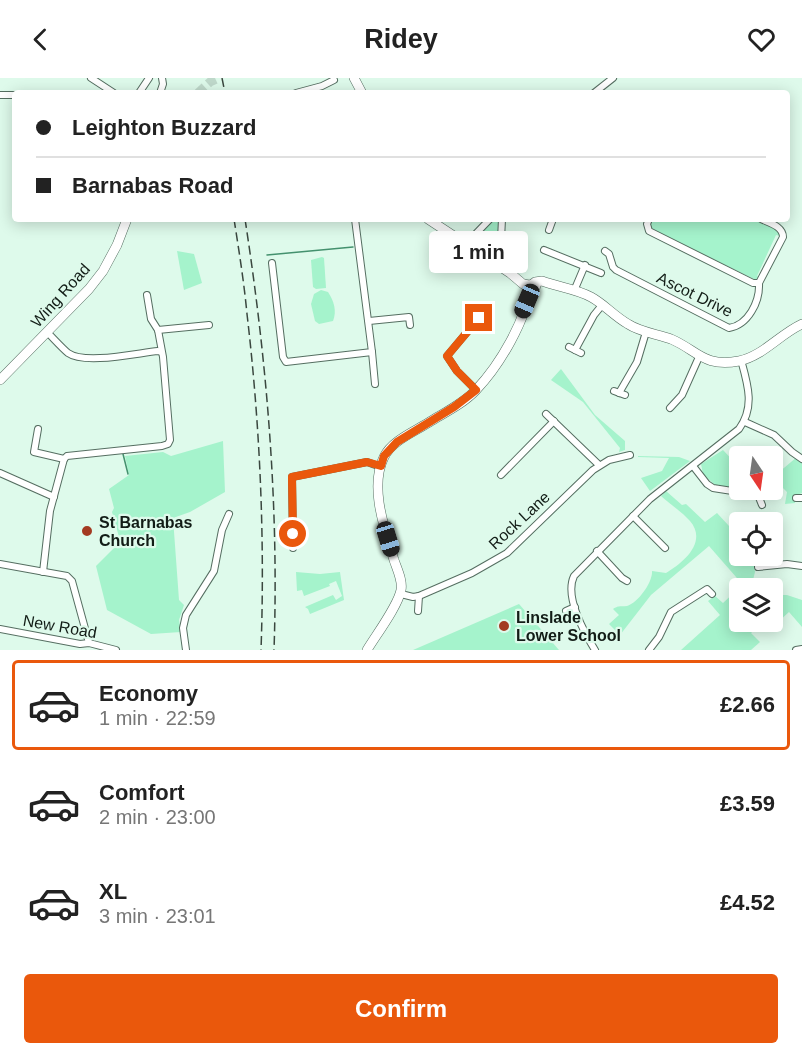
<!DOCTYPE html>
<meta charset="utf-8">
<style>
:root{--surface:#fff;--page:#f2f2f2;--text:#222;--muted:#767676;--line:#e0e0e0;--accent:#ea580c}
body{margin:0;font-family:Arial,sans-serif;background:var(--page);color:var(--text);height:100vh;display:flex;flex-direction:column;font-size:22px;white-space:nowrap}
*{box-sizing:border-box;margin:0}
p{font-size:20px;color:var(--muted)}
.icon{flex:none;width:33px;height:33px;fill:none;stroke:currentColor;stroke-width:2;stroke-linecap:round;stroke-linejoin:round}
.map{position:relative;height:572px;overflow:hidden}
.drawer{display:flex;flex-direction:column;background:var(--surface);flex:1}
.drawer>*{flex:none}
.top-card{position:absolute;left:12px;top:12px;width:778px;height:132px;border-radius:6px;box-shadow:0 3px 15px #0003;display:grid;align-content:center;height:132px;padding:0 24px;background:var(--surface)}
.needle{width:39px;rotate:167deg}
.buttons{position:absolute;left:729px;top:368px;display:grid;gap:12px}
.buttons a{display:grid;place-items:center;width:54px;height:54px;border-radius:6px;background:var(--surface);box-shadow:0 3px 15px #0003;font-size:30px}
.end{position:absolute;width:27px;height:27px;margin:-14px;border:8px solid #ea580c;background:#fff;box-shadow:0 0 0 3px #fff}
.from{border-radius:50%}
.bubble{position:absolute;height:42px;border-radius:6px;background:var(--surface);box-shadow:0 3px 15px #0003;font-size:20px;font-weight:700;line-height:42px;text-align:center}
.car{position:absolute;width:18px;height:36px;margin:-18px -9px;border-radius:8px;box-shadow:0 0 4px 2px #0007;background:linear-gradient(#222 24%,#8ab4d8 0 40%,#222 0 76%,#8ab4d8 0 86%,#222 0)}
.top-card b{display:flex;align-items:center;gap:21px;height:57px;font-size:22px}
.top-card b+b{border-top:2px solid var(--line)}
.top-card i{width:15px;height:15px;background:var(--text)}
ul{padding:10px 0 0;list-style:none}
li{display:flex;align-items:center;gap:18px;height:90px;margin:0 12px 9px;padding:0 12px;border:3px solid transparent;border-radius:6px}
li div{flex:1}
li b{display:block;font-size:22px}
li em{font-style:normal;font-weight:700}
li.current{border-color:var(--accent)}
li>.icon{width:54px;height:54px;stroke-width:1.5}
.action{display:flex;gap:12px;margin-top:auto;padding:12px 24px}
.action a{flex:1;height:69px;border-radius:6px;background:var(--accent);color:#fff;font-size:24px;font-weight:700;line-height:69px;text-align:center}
header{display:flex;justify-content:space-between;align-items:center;height:78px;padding:0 24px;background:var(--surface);font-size:27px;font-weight:700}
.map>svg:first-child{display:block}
</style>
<header><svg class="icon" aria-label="back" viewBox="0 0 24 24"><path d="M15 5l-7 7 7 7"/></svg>Ridey<svg class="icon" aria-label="heart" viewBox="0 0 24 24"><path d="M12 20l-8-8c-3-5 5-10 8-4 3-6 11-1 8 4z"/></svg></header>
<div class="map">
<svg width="802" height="572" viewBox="0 0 802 572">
<rect width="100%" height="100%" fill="#defaeb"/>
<g fill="#a5f3cc">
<polygon points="652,141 754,141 779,153 780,158 776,157 757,198 760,200 756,202 652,152 650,146"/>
<polygon points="493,142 498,142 499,146 498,181 476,168 475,161"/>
<polygon points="177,173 194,176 202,205 184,212"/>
<polygon points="322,179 324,180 326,210 316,211 313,209 311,182"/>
<path d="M321,212L328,214C334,223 337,233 333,243L319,246L315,243L311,226L314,216Z"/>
<polygon points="561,291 595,337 625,363 625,372 619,374 620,370 583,324 551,302"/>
<polygon points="223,363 225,414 190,434 173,440 179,522 184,527 179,542 181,554 151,556 107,532 96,488 116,468 121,466 112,434 114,430 109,411 129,397 125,378 163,374 171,378"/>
<polygon points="723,372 739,389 739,410 715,407 703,396 701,386"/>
<polygon points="638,378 679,379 690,383 650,413 641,400 662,393 669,380 638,379"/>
<polygon points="797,379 802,383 802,415 794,418 795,425 785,426 787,414 782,409 773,407 772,400"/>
<path d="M666,413L682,427L686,426L705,444L717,435L729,448V472L739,473V477L741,478L740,486L754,487L755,494L753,502L759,510H740L743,507L709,468L651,517L620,557L609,546L619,537L613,531C619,527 621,529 627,528C638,525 653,504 652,493L666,495C683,485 708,464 690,443C682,434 670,426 661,418Z"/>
<polygon points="296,494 320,496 340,494 344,522 310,536 308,531 305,529 333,517 336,522 342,518 336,503 329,506 330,508 304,518 302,512 297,513"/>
<polygon points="739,510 740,543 763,543 751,555 760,564 751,572 681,572 720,537 708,523 715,518 723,525"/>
<polygon points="773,517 787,517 802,522 802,549 789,534 778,544 773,538"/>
<polygon points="519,526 559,572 413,572"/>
</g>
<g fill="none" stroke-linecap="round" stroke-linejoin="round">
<g stroke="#44916e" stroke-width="1.5">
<polyline points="267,177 353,169"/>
<polyline points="123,376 128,396"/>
</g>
<polyline stroke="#bfd9cb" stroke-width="9" stroke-dasharray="9 4.5" stroke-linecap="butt" points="198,15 210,4 219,0"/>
<g stroke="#556e61" stroke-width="8">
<g id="street">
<polyline points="91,0 114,15"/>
<polyline points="139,15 149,0"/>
<polyline points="160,15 163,6 162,0"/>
<polyline points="296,15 322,8 334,2"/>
<polyline points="594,15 613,0"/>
<polyline points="0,17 15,17"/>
<path d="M649,141L647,146L649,153L753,205H759L783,159C783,148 769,145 761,141"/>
<polyline points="549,152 553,141"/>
<polyline points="465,167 490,141"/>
<polyline points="501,169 511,171"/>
<polyline points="544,172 601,195"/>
<path d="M605,173L609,176L613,189L616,192L729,250C748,247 760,224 759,205"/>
<polyline points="500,182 502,141"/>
<polyline points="272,185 283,279 286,284 372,274 355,141"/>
<polyline points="574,213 585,187"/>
<polyline points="369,243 409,239 410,247"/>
<polyline points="158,252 209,247"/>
<path d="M47,254C54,261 61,269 68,275C85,287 137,275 158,273L161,274"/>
<polyline points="569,269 581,275"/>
<polyline points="575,272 594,237 603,226"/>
<polyline points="372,274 375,306"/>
<polyline points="476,312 457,293 447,278 479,240"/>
<polyline points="614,313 625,317"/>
<polyline points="619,315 637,284 646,254"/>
<polyline points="670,330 682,317 699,279"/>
<polyline points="546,336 599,387"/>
<polyline points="745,344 774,357 792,374 802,381"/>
<polyline points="38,351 34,374 64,381"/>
<polyline points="64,381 67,378 162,368 168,366 170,362 163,279 158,252 151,241 147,217"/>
<polyline points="693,388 707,406 713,410 758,417"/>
<polyline points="0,395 54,419"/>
<polyline points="501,397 554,343"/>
<polyline points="762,411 758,417 762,427"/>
<polyline points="796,420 802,420"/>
<polyline points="633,438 665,470"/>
<polyline points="293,470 292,399 367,384 381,389"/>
<polyline points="597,473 622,500 627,503"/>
<polyline points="0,486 67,498 72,503 89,565"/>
<polyline points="758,489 787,486 802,488"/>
<polyline points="43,494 50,433 64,381"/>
<polyline points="401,516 413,519 419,518 472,495 507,475 593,392 609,382 630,377"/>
<polyline points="418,533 419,518"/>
<polyline points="566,533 575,529"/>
<polyline points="0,551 80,566 89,565 116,572"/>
<polyline points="186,572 183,550 186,537 214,493 222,452 229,436"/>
<path d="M595,572C584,554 564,519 574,498L650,421L739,351C755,329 748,307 741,282"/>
<polyline points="649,572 659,559 671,534 707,511 712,516"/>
<polyline points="796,572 802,571"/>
</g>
</g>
<g stroke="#556e61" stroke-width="10">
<g id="secondary">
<polyline points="354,0 362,15"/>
<polyline points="428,141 510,195 523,206 536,208"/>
<path d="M531,207L535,204L542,203C558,209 576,211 591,219C604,226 614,238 628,246C640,254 657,256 671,261C697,272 704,290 739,283C763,278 780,256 802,246"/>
<polyline points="0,302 89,211 103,193 117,167 127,141"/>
<path d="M367,572C376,557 398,528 401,512C403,503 397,491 394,482C385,452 369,409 384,379C392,362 416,353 431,343C446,334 464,325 476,312C500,287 526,242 531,207"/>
</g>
</g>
<use href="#street" stroke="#fff" stroke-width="6"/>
<use href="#secondary" stroke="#fff" stroke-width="9"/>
<g stroke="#3a473f" stroke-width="1.5" stroke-dasharray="9 4.5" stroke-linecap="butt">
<polyline points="222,0 225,15"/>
<path d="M234,141C239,173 244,204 247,236C260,347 265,460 261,572"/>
<path d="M245,141C267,284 279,427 274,572"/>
</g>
</g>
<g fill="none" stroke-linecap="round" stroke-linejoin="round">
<polyline stroke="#ea580c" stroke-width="8" points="293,456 292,399 367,384 381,388 384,378 397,364 454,329 476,312 457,293 447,278 479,240"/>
</g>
<g fill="#a33a21" stroke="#defaeb" stroke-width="2">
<circle cx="87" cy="453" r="6"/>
<circle cx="504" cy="548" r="6"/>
</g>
<g text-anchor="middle" stroke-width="4.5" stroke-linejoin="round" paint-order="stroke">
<g font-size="16" fill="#121c16" stroke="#defaeb">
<text transform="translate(695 216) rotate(26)" y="6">Ascot Drive</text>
<text transform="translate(60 217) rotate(-48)" y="6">Wing Road</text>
<text transform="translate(519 442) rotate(-43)" y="6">Rock Lane</text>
<text transform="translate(60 548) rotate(10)" y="6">New Road</text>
</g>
<g font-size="16" font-weight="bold" fill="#121c16" stroke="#defaeb" text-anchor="start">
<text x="99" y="450">St Barnabas<tspan x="99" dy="18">Church</tspan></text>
<text x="516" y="545">Linslade<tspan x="516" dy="18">Lower School</tspan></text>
</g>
</g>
</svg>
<div class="buttons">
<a><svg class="needle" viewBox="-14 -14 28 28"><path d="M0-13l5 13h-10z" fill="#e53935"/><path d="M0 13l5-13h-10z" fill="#767676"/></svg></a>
<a><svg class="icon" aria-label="locate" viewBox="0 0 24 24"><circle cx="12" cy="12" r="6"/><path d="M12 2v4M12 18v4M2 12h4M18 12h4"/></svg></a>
<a><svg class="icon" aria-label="layers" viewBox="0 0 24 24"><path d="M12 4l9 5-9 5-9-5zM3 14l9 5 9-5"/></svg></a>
</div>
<i class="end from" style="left:293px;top:456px"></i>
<i class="end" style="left:479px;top:240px"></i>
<div class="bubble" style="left:429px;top:153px;width:99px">1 min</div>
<i class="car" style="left:527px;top:223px;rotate:203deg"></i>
<i class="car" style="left:388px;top:461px;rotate:163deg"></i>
<div class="top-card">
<b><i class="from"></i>Leighton Buzzard</b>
<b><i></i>Barnabas Road</b>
</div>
</div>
<section class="drawer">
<ul>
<li class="current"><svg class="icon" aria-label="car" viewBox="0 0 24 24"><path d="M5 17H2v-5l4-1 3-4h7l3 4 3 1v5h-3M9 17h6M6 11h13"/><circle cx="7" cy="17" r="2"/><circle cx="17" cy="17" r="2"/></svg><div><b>Economy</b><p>1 min · 22:59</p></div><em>£2.66</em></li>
<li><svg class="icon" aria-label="car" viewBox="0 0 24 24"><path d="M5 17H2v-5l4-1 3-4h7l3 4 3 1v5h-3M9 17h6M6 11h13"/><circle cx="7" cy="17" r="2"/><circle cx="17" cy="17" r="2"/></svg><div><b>Comfort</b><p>2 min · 23:00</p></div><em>£3.59</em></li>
<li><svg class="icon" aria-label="car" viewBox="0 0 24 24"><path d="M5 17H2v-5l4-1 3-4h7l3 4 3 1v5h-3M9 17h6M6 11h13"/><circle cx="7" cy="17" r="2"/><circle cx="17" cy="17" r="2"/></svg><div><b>XL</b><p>3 min · 23:01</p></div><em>£4.52</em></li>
</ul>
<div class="action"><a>Confirm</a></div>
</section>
